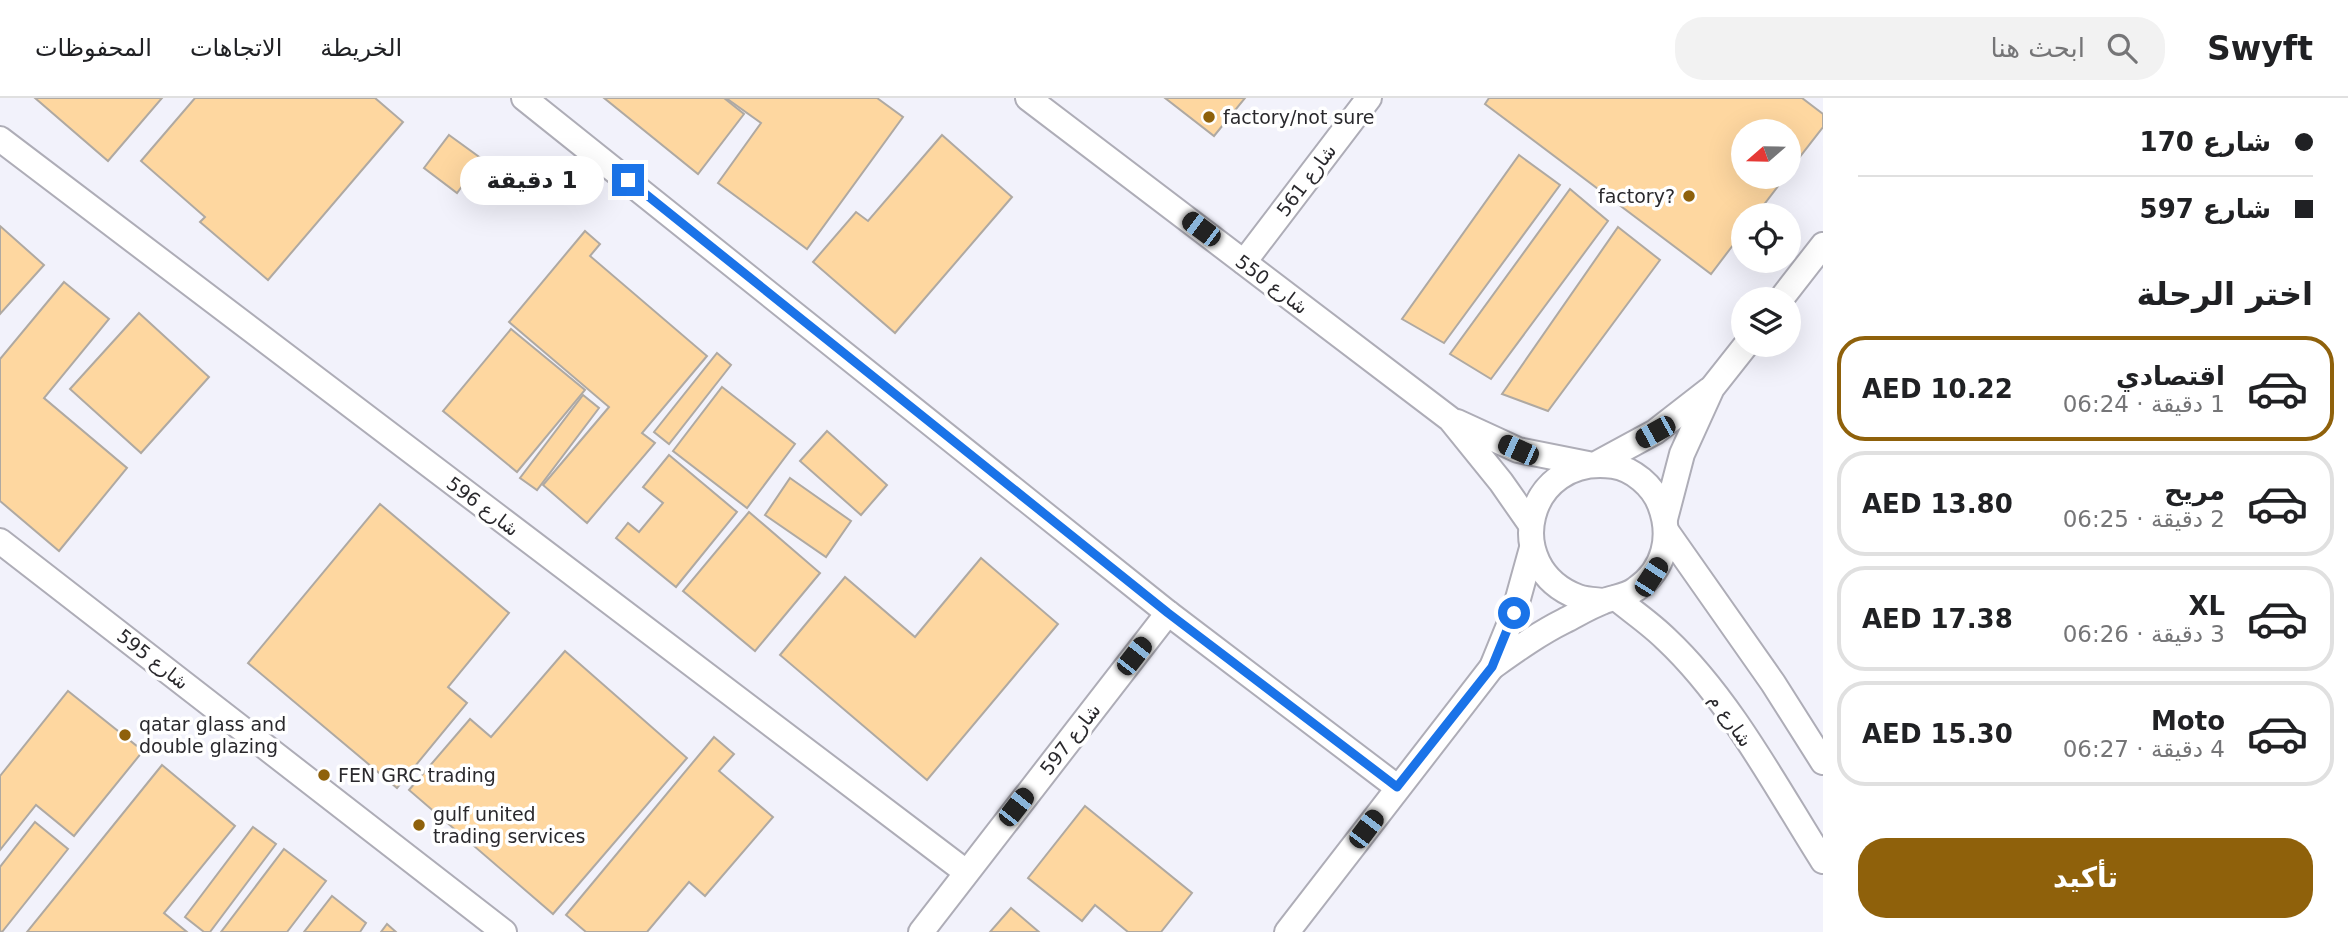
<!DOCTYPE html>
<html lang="ar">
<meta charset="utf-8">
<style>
:root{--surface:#fff;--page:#f2f2f2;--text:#202124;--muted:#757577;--line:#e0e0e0;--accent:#8f610b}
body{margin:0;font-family:"DejaVu Sans",Vazirmatn,sans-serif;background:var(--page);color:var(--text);direction:rtl;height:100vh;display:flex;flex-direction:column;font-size:26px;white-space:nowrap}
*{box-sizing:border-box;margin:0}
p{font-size:23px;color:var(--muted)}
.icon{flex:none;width:38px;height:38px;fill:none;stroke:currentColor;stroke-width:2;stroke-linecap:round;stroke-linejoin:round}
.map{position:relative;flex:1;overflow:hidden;direction:ltr}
.panel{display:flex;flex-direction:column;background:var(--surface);width:525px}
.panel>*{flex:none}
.top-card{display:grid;align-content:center;height:154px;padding:0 35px;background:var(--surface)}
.needle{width:46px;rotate:250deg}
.tools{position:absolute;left:1731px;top:21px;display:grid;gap:14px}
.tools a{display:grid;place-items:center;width:70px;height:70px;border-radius:50%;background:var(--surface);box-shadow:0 7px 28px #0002;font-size:35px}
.end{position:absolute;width:32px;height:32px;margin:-16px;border:9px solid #1a73e8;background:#fff;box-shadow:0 0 0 4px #fff}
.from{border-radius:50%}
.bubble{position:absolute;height:49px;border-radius:24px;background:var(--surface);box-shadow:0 7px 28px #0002;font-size:23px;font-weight:600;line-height:49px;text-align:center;direction:rtl}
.car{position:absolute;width:21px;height:42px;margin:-21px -10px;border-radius:9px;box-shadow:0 0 5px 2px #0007;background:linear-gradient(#222 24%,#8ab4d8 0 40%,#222 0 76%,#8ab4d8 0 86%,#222 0)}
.top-card b{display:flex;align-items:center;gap:24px;height:66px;font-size:26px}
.top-card b+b{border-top:2px solid var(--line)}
.top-card i{width:18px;height:18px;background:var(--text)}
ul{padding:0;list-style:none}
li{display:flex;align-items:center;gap:21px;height:105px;margin:0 14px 10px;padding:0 21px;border:4px solid var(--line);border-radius:28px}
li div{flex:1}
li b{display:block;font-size:26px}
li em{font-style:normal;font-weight:600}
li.current{border-color:var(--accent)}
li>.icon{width:63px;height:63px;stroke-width:1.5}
h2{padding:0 35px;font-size:32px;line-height:84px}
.button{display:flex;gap:14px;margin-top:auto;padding:14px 35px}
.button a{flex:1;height:80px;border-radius:28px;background:var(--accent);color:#fff;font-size:28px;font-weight:600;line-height:80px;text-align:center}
header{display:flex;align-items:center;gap:42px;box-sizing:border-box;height:98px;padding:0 35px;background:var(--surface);border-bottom:2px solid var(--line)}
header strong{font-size:33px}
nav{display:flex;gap:38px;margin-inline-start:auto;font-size:24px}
.search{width:490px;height:63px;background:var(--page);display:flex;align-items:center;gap:18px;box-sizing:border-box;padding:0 24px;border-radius:28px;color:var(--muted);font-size:26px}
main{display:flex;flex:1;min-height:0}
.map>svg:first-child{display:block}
</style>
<header>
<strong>Swyft</strong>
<div class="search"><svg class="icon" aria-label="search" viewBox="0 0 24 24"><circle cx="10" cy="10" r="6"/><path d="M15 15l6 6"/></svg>ابحث هنا</div>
<nav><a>الخريطة</a><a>الاتجاهات</a><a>المحفوظات</a></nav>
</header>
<main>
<section class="panel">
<div class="top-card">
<b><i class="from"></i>شارع 170</b>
<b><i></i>شارع 597</b>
</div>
<h2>اختر الرحلة</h2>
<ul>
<li class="current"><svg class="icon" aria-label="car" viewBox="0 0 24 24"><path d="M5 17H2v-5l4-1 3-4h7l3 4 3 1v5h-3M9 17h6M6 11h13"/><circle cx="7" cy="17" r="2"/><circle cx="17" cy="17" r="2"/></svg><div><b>اقتصادي</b><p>1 دقيقة · 06:24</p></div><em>AED 10.22</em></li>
<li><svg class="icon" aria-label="car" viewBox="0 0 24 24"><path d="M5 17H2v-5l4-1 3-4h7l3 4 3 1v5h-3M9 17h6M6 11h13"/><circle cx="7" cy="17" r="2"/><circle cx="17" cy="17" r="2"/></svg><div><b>مريح</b><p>2 دقيقة · 06:25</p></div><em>AED 13.80</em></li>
<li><svg class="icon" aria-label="car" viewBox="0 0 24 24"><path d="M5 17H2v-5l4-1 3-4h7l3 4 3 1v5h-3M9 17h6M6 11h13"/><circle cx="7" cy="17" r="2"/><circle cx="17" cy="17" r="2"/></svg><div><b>XL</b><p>3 دقيقة · 06:26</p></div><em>AED 17.38</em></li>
<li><svg class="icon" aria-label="car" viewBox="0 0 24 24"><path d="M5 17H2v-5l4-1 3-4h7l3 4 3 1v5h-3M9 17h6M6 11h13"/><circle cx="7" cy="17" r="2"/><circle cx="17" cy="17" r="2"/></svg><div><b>Moto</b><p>4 دقيقة · 06:27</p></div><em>AED 15.30</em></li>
</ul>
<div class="button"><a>تأكيد</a></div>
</section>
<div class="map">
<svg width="1823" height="834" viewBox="0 0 1823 834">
<rect width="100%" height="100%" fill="#f2f2fb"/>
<g fill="#fed7a0" stroke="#afa9a2" stroke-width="2">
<polygon points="35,0 162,0 108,63"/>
<polygon points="195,0 375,0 403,24 268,182 200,124 205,119 141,63"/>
<polygon points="604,0 724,0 744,16 698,76"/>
<polygon points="726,0 877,0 903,19 807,151 718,85 761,25"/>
<polygon points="1165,0 1245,0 1214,38"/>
<polygon points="1489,0 1802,0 1823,16 1823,29 1788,74 1788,33 1743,33 1743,79 1785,79 1756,117 1743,117 1743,134 1711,176 1485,6"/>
<polygon points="449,37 482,61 457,95 424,70"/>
<polygon points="942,37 1012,99 895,235 813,164 856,114 868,123"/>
<polygon points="1519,57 1560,87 1444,245 1402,221"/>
<polygon points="1570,91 1608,123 1491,281 1450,256"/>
<polygon points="0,128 44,167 0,216"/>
<polygon points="1618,129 1660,162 1548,313 1502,296"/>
<polygon points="585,133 600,146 590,158 707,258 642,335 655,345 587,425 543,387 609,309 509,224"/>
<polygon points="64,184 109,221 44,300 127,370 59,453 0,403 0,261"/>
<polygon points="139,215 209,279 141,355 70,291"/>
<polygon points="511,231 585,292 517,374 443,313"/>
<polygon points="717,255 731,267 669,346 654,334"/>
<polygon points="722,289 795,346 747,410 673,353"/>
<polygon points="583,297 599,310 537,392 520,380"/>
<polygon points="827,333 887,387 861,417 800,363"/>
<polygon points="669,357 737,414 676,489 616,440 628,425 639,434 663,405 643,389"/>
<polygon points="790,380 851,423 826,459 765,417"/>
<polygon points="380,406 509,515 448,589 467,605 397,690 248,565"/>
<polygon points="749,414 820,475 755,553 683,493"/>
<polygon points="981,460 1058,526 927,682 780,557 845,479 915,539"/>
<polygon points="565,553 687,660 553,816 409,692 470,621 491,639"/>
<polygon points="68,593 143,653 74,738 36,707 0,752 0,678"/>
<polygon points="714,639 734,656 719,673 773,719 705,798 689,784 647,834 586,834 566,817"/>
<polygon points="162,667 235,728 164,815 187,834 27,834"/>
<polygon points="1085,708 1192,795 1161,834 1128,834 1095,807 1082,823 1028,780"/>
<polygon points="35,724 68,751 2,834 0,833 0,769"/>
<polygon points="253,729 276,746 210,834 204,834 185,819"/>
<polygon points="284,751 326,783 287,834 221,834"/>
<polygon points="332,798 366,825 360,834 304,834"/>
<polygon points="1011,810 1039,834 990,834"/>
<polygon points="387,826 396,834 381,834"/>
</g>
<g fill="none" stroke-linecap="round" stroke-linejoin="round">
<g stroke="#aeadb7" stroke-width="28">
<g id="street">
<polyline points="524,0 1168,515 1397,689"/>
<polyline points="1028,0 1450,321 1501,384 1531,427"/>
<polyline points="0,41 966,774"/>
<polyline points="1244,164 1369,0"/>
<polyline points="1781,201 1823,147"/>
<polyline points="1457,324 1518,352 1588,366"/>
<polyline points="1596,366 1655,334 1709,292"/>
<polyline points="1665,421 1682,356 1712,290 1746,247"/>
<polyline points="1667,434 1773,585 1823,664"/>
<polyline points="0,443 504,834"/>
<path d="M1616,500C1633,514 1651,526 1666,541C1730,601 1776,689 1823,763"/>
<path d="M1492,569C1516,552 1538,536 1564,523C1576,517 1589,509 1602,504C1613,499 1626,499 1636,491C1665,471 1672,438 1660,407C1653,388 1633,371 1613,368C1526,356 1499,469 1578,499C1586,502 1596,502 1604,503"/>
<polyline points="921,834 1168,515"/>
<polyline points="1287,834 1492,569 1514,515 1532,450"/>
</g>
</g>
<use href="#street" stroke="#fff" stroke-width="24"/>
</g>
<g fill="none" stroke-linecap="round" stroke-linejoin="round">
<polyline stroke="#1a73e8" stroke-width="9" points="628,82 1168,515 1397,689 1492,569 1514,515"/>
</g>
<g fill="#8f610b" stroke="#fff" stroke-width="2.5">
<circle cx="1209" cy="19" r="7"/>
<circle cx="1689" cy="98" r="7"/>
<circle cx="125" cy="637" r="7"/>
<circle cx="324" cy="677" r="7"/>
<circle cx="419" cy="727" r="7"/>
</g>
<g text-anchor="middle" stroke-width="7" stroke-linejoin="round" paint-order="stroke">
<g font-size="19" fill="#2a292d" stroke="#fff" text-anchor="start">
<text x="1223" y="26">factory/not sure</text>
<text x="1675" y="105" text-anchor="end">factory?</text>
<text x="139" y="633">qatar glass and<tspan x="139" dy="22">double glazing</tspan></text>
<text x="338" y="684">FEN GRC trading</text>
<text x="433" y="723">gulf united<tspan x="433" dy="22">trading services</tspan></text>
</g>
<g font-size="19" fill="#2a292d" stroke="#fff">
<text transform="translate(1306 82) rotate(-53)" y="7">شارع 561</text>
<text transform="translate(1272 186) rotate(37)" y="7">شارع 550</text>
<text transform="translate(483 408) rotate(37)" y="7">شارع 596</text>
<text transform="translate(153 561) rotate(38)" y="7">شارع 595</text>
<text transform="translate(1731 622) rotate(55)" y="7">شارع م</text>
<text transform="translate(1070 641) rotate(-52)" y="7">شارع 597</text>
</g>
</g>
</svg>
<div class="tools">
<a><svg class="needle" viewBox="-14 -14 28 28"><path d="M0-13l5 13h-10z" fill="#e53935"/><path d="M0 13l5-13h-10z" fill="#757577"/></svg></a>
<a><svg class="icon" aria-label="locate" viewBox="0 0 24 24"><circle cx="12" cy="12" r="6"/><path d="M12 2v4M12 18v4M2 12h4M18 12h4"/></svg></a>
<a><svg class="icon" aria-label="layers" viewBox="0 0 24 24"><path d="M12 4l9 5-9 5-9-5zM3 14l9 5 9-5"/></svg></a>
</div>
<i class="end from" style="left:1514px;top:515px"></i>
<i class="end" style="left:628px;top:82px"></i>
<div class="bubble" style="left:460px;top:58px;width:144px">1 دقيقة</div>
<i class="car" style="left:1201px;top:131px;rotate:307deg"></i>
<i class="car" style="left:1655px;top:334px;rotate:241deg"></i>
<i class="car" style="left:1518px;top:352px;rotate:294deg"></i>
<i class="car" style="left:1651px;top:479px;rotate:33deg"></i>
<i class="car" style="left:1134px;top:558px;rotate:38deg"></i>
<i class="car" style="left:1016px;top:709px;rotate:38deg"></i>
<i class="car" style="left:1366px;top:731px;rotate:37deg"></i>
</div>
</main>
